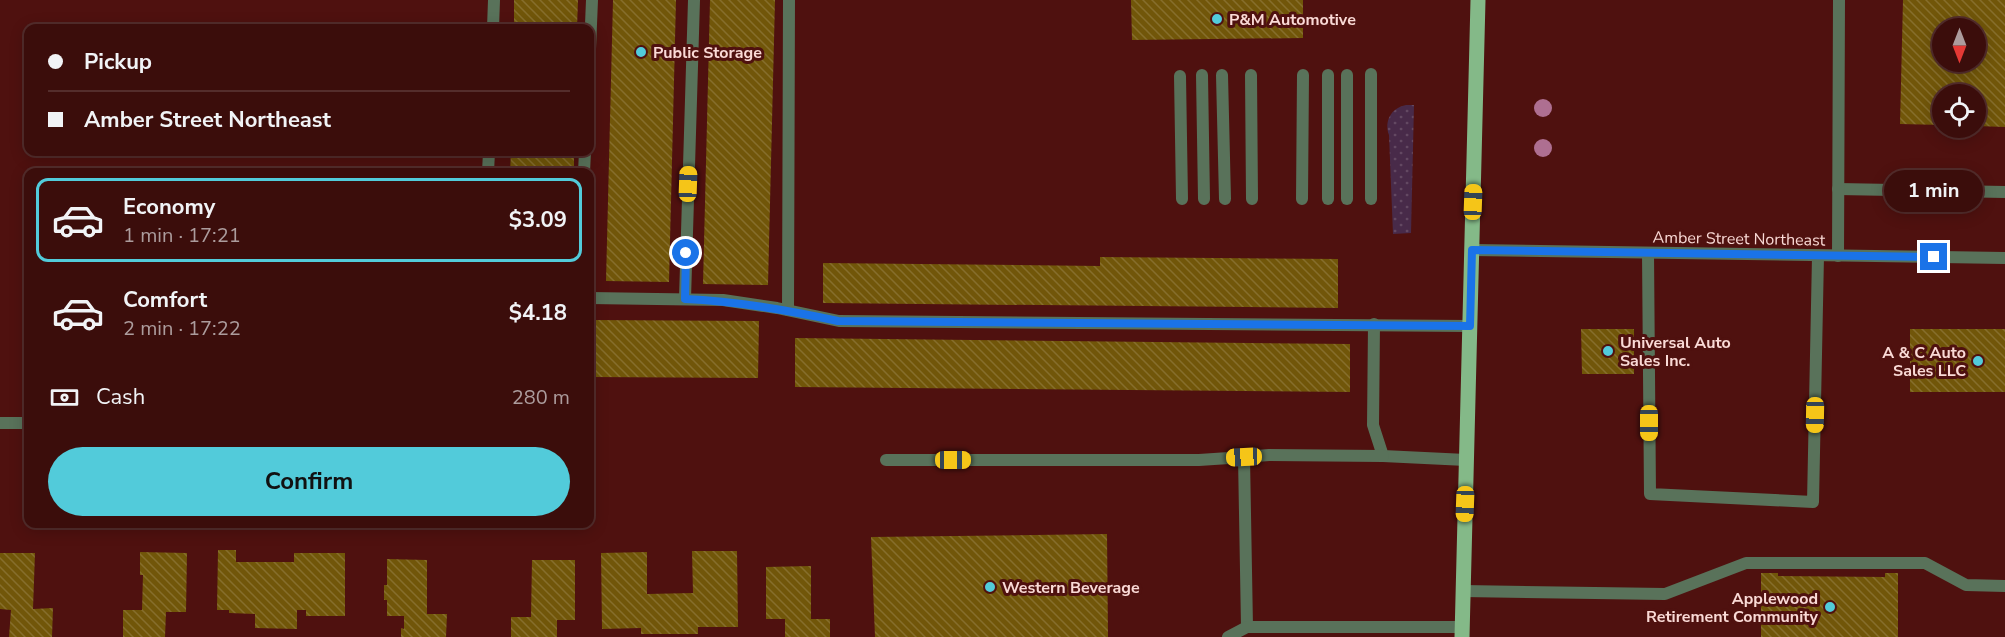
<!DOCTYPE html>
<meta charset="utf-8">
<style>
:root{--surface:#3b0d0b;--page:#421614;--text:#f1f3f6;--muted:#ac9c9d;--line:#542d2c;--accent:#52cbda}
body{margin:0;font-family:"Nunito Sans",sans-serif;background:var(--page);color:var(--text);height:100vh;display:flex;flex-direction:column;font-size:22px;white-space:nowrap}
*{box-sizing:border-box;margin:0}
p{font-size:20px;color:var(--muted)}
.icon{flex:none;width:33px;height:33px;fill:none;stroke:currentColor;stroke-width:2;stroke-linecap:round;stroke-linejoin:round}
.map{position:relative;flex:1;overflow:hidden}
.side{position:absolute;left:24px;top:168px;width:570px;height:360px;display:flex;flex-direction:column;background:var(--surface);border-radius:12px;box-shadow:0 3px 15px #0003,0 0 0 2px var(--line)}
.side>*{flex:none}
.top-card{position:absolute;left:24px;top:24px;width:570px;height:132px;border-radius:12px;box-shadow:0 3px 15px #0003,0 0 0 2px var(--line);display:grid;align-content:center;height:132px;padding:0 24px;background:var(--surface)}
.needle{width:39px;rotate:180deg}
.fabs{position:absolute;left:1932px;top:18px;display:grid;gap:12px}
.fabs a{display:grid;place-items:center;width:54px;height:54px;border-radius:50%;background:var(--surface);box-shadow:0 3px 15px #0003,0 0 0 2px var(--line);font-size:30px}
.end{position:absolute;width:27px;height:27px;margin:-14px;border:8px solid #1a73e8;background:#fff;box-shadow:0 0 0 3px #fff}
.from{border-radius:50%}
.bubble{position:absolute;height:42px;border-radius:21px;background:var(--surface);box-shadow:0 3px 15px #0003,0 0 0 2px var(--line);font-size:20px;font-weight:700;line-height:42px;text-align:center}
.car{position:absolute;width:18px;height:36px;margin:-18px -9px;border-radius:8px;box-shadow:0 0 4px 2px #0007;background:linear-gradient(#f5c518 24%,#345 0 40%,#f5c518 0 76%,#345 0 86%,#f5c518 0)}
.top-card b{display:flex;align-items:center;gap:21px;height:57px;font-size:22px}
.top-card b+b{border-top:2px solid var(--line)}
.top-card i{width:15px;height:15px;background:var(--text)}
ul{padding:10px 0 0;list-style:none}
li{display:flex;align-items:center;gap:18px;height:84px;margin:0 12px 9px;padding:0 12px;border:3px solid transparent;border-radius:12px}
li div{flex:1}
li b{display:block;font-size:22px}
li em{font-style:normal;font-weight:700}
li.current{border-color:var(--accent)}
li>.icon{width:54px;height:54px;stroke-width:1.5}
.pay{display:flex;align-items:center;gap:15px;height:66px;padding:0 24px;font-size:22px}
.pay p{margin-inline-start:auto}
.action{display:flex;gap:12px;margin-top:auto;padding:12px 24px}
.action a{flex:1;height:69px;border-radius:36px;background:var(--accent);color:#111;font-size:24px;font-weight:700;line-height:69px;text-align:center}
.map>svg:first-child{display:block}
</style>
<div class="map">
<svg width="2005" height="637" viewBox="0 0 2005 637">
<defs>
<pattern id="grass-dots" width="8" height="8" patternUnits="userSpaceOnUse" patternTransform="scale(1.5)"><rect width="8" height="8" fill="#482a49"/><path d="M2 2h.1M6 6h.1" fill="none" stroke="#634862" stroke-width="1.8" stroke-linecap="round"/></pattern>
<pattern id="building-back-hatch" width="6" height="6" patternUnits="userSpaceOnUse" patternTransform="scale(1.5)"><rect width="6" height="6" fill="#715609"/><path d="M-1 5l2 2M0 0l6 6M5-1l2 2" fill="none" stroke="#866e2c"/></pattern>
</defs>
<rect width="100%" height="100%" fill="#4f110f"/>
<path fill="url(#grass-dots)" d="M1406,105H1414L1411,233L1393,234L1389,135C1384,121 1391,108 1406,105Z"/>
<g fill="url(#building-back-hatch)" fill-rule="evenodd">
<polygon points="514,0 578,0 577,28 514,28"/>
<polygon points="613,0 676,0 669,282 606,281"/>
<polygon points="710,0 775,0 768,285 703,284"/>
<polygon points="1131,0 1303,0 1303,38 1132,40"/>
<path d="M1903,0H2005V127L1976,126V94H1942V125L1900,124ZM1942,28H1976V62H1942Z"/>
<polygon points="511,152 574,152 574,172 510,172"/>
<polygon points="1100,257 1338,259 1338,308 823,303 823,263 1100,266"/>
<polygon points="590,320 759,321 758,378 590,377"/>
<polygon points="1581,329 1634,329 1634,374 1582,374"/>
<rect x="1910" y="329" width="95" height="63"/>
<polygon points="795,338 1350,344 1350,392 795,387"/>
<polygon points="1107,534 1108,637 875,637 871,537"/>
<polygon points="218,550 236,550 236,562 294,562 294,553 345,553 345,616 306,616 306,610 297,610 297,629 255,628 255,614 229,613 229,610 217,610"/>
<polygon points="692,551 737,551 738,627 698,627 698,634 641,634 641,628 602,629 601,553 647,552 647,594 693,593"/>
<polygon points="140,552 187,553 186,612 166,612 165,637 123,637 123,610 142,610 143,575 140,575"/>
<polygon points="0,553 35,553 33,609 53,608 52,637 9,637 11,610 0,609"/>
<polygon points="387,559 427,560 427,614 447,614 446,637 401,637 401,628 404,629 404,616 387,616 387,600 384,600 384,585 387,585"/>
<polygon points="532,560 575,560 575,620 557,620 557,637 511,637 511,617 531,617"/>
<polygon points="811,566 811,619 830,619 830,637 785,637 785,619 766,619 766,567"/>
<polygon points="1761,573 1778,573 1778,576 1885,577 1885,573 1898,573 1898,637 1761,637"/>
</g>
<g fill="none" stroke-linecap="round" stroke-linejoin="round">
<g stroke="#59725a" stroke-width="12">
<polyline points="493,28 494,0"/>
<polyline points="590,49 592,0"/>
<polyline points="1371,74 1371,199"/>
<polyline points="1202,75 1204,199"/>
<polyline points="1222,75 1225,199"/>
<polyline points="1251,75 1252,199"/>
<polyline points="1347,75 1347,199"/>
<polyline points="1180,76 1182,199"/>
<polyline points="488,172 489,152"/>
<polyline points="584,172 585,152"/>
<polyline points="1838,189 2005,192"/>
<polyline points="1302,199 1303,75"/>
<polyline points="1328,199 1328,75"/>
<polyline points="1648,253 1650,494 1813,502 1818,256"/>
<polyline points="1838,256 1839,0"/>
<polyline points="590,298 723,300 777,308 839,321 1470,326"/>
<polyline points="685,299 694,0"/>
<polyline points="788,310 789,0"/>
<polyline points="1374,324 1373,425 1383,456 1466,460"/>
<polyline points="1244,457 1269,455 1383,456"/>
<polyline points="886,460 1199,460 1244,457 1247,627"/>
<polyline points="1463,591 1665,594 1746,563 1925,563 1966,585 2005,586"/>
<polyline points="1228,637 1247,627 1462,627"/>
</g>
<g stroke="#59725a" stroke-width="12">
<polyline points="1472,250 2005,258"/>
<polyline points="0,423 28,423"/>
</g>
<polyline stroke="#84b988" stroke-width="15" points="1462,637 1478,0"/>
</g>
<g fill="#ae6f91">
<circle cx="1543" cy="108" r="9"/>
<circle cx="1543" cy="148" r="9"/>
</g>
<g fill="none" stroke-linecap="round" stroke-linejoin="round">
<path stroke="#1a73e8" stroke-width="8" d="M686,253L685,299C737,301 787,310 838,321L1470,326L1472,250L1934,257"/>
</g>
<g fill="#52cbda" stroke="#4f110f" stroke-width="2">
<circle cx="1217" cy="19" r="6"/>
<circle cx="641" cy="52" r="6"/>
<circle cx="1608" cy="351" r="6"/>
<circle cx="1978" cy="361" r="6"/>
<circle cx="990" cy="587" r="6"/>
<circle cx="1830" cy="607" r="6"/>
</g>
<g text-anchor="middle" stroke-width="6" stroke-linejoin="round" paint-order="stroke">
<g font-size="16" font-weight="bold" fill="#fadad6" stroke="#4f110f" text-anchor="start">
<text x="1229" y="25">P&amp;M Automotive</text>
<text x="653" y="58">Public Storage</text>
<text x="1620" y="348">Universal Auto<tspan x="1620" dy="18">Sales Inc.</tspan></text>
<text x="1966" y="358" text-anchor="end">A &amp; C Auto<tspan x="1966" dy="18">Sales LLC</tspan></text>
<text x="1002" y="593">Western Beverage</text>
<text x="1818" y="604" text-anchor="end">Applewood<tspan x="1818" dy="18">Retirement Community</tspan></text>
</g>
<g font-size="16" fill="#fadad6" stroke="#4f110f">
<text transform="translate(1739 238) rotate(1)" y="6">Amber Street Northeast</text>
</g>
</g>
</svg>
<div class="fabs">
<a><svg class="needle" viewBox="-14 -14 28 28"><path d="M0-13l5 13h-10z" fill="#e53935"/><path d="M0 13l5-13h-10z" fill="#ac9c9d"/></svg></a>
<a><svg class="icon" aria-label="locate" viewBox="0 0 24 24"><circle cx="12" cy="12" r="6"/><path d="M12 2v4M12 18v4M2 12h4M18 12h4"/></svg></a>
</div>
<i class="end from" style="left:686px;top:253px"></i>
<i class="end" style="left:1934px;top:257px"></i>
<div class="bubble" style="left:1884px;top:170px;width:99px">1 min</div>
<i class="car" style="left:688px;top:184px;rotate:2deg"></i>
<i class="car" style="left:1473px;top:202px;rotate:2deg"></i>
<i class="car" style="left:1815px;top:415px;rotate:181deg"></i>
<i class="car" style="left:1649px;top:423px;rotate:180deg"></i>
<i class="car" style="left:1244px;top:457px;rotate:267deg"></i>
<i class="car" style="left:953px;top:460px;rotate:90deg"></i>
<i class="car" style="left:1465px;top:504px;rotate:182deg"></i>
<div class="top-card">
<b><i class="from"></i>Pickup</b>
<b><i></i>Amber Street Northeast</b>
</div>
<section class="side">
<ul>
<li class="current"><svg class="icon" aria-label="car" viewBox="0 0 24 24"><path d="M5 17H2v-5l4-1 3-4h7l3 4 3 1v5h-3M9 17h6M6 11h13"/><circle cx="7" cy="17" r="2"/><circle cx="17" cy="17" r="2"/></svg><div><b>Economy</b><p>1 min · 17:21</p></div><em>$3.09</em></li>
<li><svg class="icon" aria-label="car" viewBox="0 0 24 24"><path d="M5 17H2v-5l4-1 3-4h7l3 4 3 1v5h-3M9 17h6M6 11h13"/><circle cx="7" cy="17" r="2"/><circle cx="17" cy="17" r="2"/></svg><div><b>Comfort</b><p>2 min · 17:22</p></div><em>$4.18</em></li>
</ul>
<div class="pay"><svg class="icon" aria-label="cash" viewBox="0 0 24 24"><path d="M3 7h18v10H3z"/><circle cx="12" cy="12" r="2"/></svg>Cash<p>280 m</p></div>
<div class="action"><a>Confirm</a></div>
</section>
</div>
